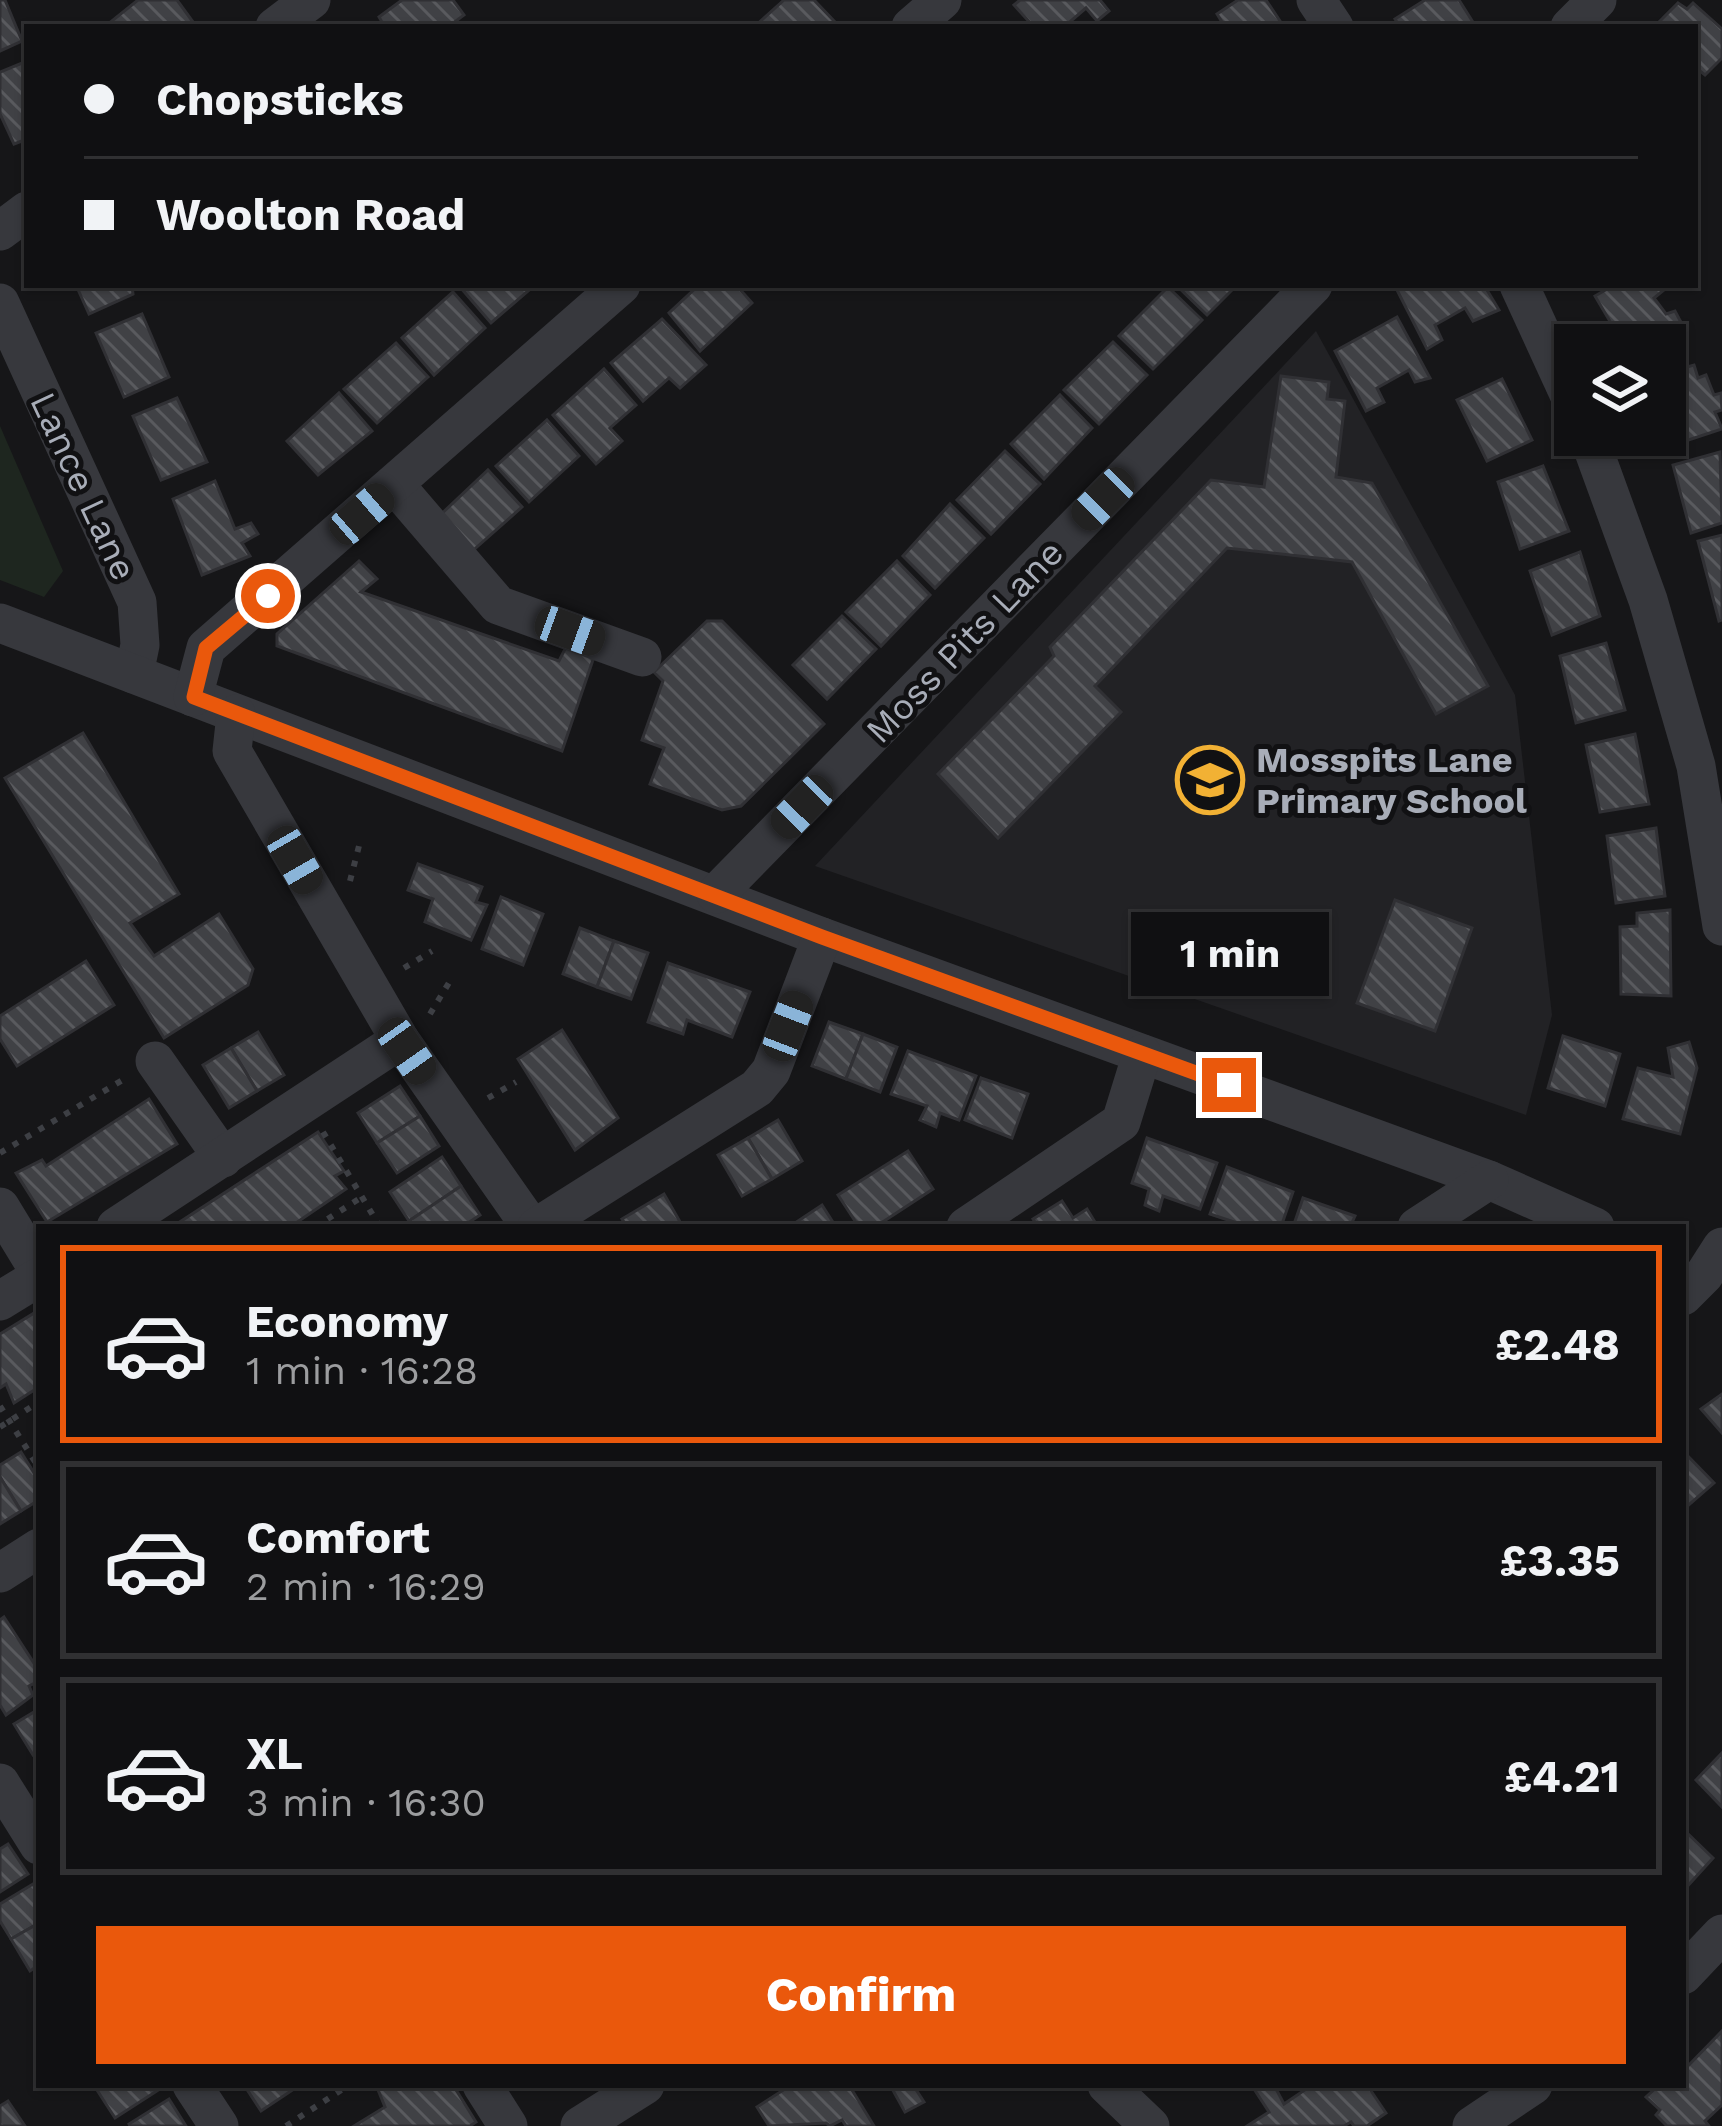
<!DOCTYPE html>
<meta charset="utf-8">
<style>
:root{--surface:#101012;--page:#1e1e20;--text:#f1f3f6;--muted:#9c9d9f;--line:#303032;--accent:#ea580c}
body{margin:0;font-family:"Work Sans",sans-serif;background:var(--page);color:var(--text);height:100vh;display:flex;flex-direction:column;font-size:45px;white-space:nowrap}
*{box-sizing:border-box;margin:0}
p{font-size:39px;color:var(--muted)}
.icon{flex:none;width:66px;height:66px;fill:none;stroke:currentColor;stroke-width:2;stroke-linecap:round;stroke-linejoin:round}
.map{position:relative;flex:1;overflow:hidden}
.details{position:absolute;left:36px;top:1224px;width:1650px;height:864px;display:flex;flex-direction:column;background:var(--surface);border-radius:0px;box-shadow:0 3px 9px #0004,0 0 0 3px var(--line)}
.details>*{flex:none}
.guide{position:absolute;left:24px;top:24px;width:1674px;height:264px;border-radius:0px;box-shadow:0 3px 9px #0004,0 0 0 3px var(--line);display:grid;align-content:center;height:264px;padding:0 60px;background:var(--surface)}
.fabs{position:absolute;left:1554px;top:324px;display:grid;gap:24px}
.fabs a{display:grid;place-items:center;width:132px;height:132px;border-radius:0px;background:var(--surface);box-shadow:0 3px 9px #0004,0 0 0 3px var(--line);font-size:60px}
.end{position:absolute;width:54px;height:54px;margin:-27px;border:15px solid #ea580c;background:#fff;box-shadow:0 0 0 6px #fff}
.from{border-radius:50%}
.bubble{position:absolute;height:84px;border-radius:0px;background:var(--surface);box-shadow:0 3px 9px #0004,0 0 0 3px var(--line);font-size:39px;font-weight:700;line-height:84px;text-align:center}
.car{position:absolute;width:36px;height:72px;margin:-36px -18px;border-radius:15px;box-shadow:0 0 9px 3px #0007;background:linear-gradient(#222 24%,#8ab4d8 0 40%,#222 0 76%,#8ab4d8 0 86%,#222 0)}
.guide b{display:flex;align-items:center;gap:42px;height:114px;font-size:45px}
.guide b+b{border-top:3px solid var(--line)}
.guide i{width:30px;height:30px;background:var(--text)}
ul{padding:21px 0 0;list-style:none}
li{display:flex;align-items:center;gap:36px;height:198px;margin:0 24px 18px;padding:0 36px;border:6px solid var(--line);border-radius:0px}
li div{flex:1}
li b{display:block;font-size:45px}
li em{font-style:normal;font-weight:700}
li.selected{border-color:var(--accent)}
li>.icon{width:108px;height:108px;stroke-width:1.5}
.action{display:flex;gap:24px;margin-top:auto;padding:24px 60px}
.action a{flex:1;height:138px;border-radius:0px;background:var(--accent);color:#fff;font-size:48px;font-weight:700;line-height:138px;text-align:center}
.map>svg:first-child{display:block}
</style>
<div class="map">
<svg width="1722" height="2126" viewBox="0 0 1722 2126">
<defs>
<pattern id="building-back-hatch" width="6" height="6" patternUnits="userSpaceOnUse" patternTransform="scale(3)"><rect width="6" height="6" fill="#404145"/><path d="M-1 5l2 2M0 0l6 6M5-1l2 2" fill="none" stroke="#595a5e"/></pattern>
</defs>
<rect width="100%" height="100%" fill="#161618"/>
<polygon fill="#222225" points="1316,331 1515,695 1552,1015 1526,1115 815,866"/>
<polygon fill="#1e261f" points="0,426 63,571 44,597 0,580"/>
<g fill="url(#building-back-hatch)" stroke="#303034" stroke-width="3">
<polygon points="0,0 5,0 22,41 0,51"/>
<polygon points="138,0 177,0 193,22 186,27 110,27 108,24"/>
<polygon points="402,0 453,0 464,15 448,27 385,27 379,17"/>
<polygon points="784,0 814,0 834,21 827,27 754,27"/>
<polygon points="1020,0 1100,0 1109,11 1097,21 1086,8 1064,27 1034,27 1014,5"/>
<polygon points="1238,0 1266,0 1284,27 1225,27 1217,14"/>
<polygon points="1425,0 1459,0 1476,27 1400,27 1395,19"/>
<polygon points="1678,3 1687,9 1693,3 1722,29 1722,58 1705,75 1695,67 1695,27 1654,27"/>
<polygon points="27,61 27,152 22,141 14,144 0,114 0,72"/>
<polygon points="76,285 132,285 133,294 89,314"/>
<polygon points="463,285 535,285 491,323 460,287"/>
<polygon points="699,285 736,285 752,303 700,351 669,313"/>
<polygon points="1176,285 1237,285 1207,315"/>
<polygon points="1405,285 1484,285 1499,310 1473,321 1465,308 1435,325 1442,340 1427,349 1397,290"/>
<polygon points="1614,285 1670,285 1654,298 1666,314 1675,311 1684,328 1653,345 1624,345 1595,296"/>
<polygon points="1168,287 1202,320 1153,369 1119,336"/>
<polygon points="453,292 485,328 434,375 402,338"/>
<polygon points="142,314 169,377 124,397 96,333"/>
<polygon points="1397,317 1430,378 1415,382 1409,370 1377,388 1384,402 1366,411 1335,351"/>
<polygon points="662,319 706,365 680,388 669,378 643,401 611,363"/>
<polygon points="1113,342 1147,375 1099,424 1064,390"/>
<polygon points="396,343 428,377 377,423 344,389"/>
<polygon points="1694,365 1698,378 1706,375 1714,395 1721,393 1722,410 1715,412 1722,429 1661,449 1656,435 1665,435 1665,373"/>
<polygon points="604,369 636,405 610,428 622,441 596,464 553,415"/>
<polygon points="1281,376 1329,382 1327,399 1345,401 1336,477 1372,483 1488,686 1436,714 1352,562 1227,548 1095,686 1121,712 998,838 938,774 1054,656 1050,647 1211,480 1264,487"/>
<polygon points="1502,379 1532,440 1487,461 1457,400"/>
<polygon points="339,393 372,431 318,475 287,441"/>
<polygon points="1060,395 1092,428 1044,479 1011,444"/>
<polygon points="177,398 207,462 161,480 133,416"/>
<polygon points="547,420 579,456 529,502 496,466"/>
<polygon points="1005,451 1040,484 991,534 957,500"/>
<polygon points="1720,452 1722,523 1691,533 1673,465"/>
<polygon points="1543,466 1569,531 1520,549 1498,482"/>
<polygon points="488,470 522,507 469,554 437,518"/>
<polygon points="215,481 235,529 251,523 258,534 242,543 250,556 202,575 173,499"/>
<polygon points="950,504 984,538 935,588 903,556"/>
<polygon points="1722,535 1722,620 1719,621 1698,541"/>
<polygon points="1580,552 1600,616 1552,635 1530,571"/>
<polygon points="359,561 377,579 361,592 559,661 569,641 597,648 562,751 277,646 277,634"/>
<polygon points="897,561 930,595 881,646 846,612"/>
<polygon points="842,616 876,649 827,699 793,665"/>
<polygon points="707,621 722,621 824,724 741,806 722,810 650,784 664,748 642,740 663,681 654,672"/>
<polygon points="1606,643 1625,710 1576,723 1560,656"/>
<polygon points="83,733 179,894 130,923 154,956 219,914 253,969 248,985 164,1038 5,778"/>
<polygon points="1635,734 1649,804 1600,812 1586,745"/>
<polygon points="1656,828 1665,896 1616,903 1607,836"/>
<polygon points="418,864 482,887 476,902 487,905 471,940 425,922 433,899 408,890"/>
<polygon points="501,897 543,914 523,965 482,949"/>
<polygon points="1395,900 1472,928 1435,1031 1357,1003"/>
<polygon points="1670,910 1671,996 1621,994 1620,927 1637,926 1637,913"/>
<polygon points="580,928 614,941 597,987 563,974"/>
<polygon points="614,941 648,953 631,999 597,987"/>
<polygon points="86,961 114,1005 17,1066 0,1039 0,1016"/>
<polygon points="668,963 750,992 732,1037 687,1020 683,1034 648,1022"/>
<polygon points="829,1022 863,1034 846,1079 812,1066"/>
<polygon points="562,1030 618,1118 575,1150 518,1059"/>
<polygon points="258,1032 284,1075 257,1091 231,1048"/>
<polygon points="863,1034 897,1047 880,1092 846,1079"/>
<polygon points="1563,1036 1620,1054 1605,1106 1548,1088"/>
<polygon points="1689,1042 1697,1068 1680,1134 1623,1119 1638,1068 1673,1077 1668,1048"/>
<polygon points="231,1048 257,1091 229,1108 203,1065"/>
<polygon points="908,1051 976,1076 959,1120 940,1113 936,1127 920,1120 927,1106 891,1094"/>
<polygon points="981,1078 1028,1094 1012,1138 965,1120"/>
<polygon points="400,1086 420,1116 377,1143 358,1113"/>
<polygon points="149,1099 177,1144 47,1222 16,1173 42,1160 46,1166"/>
<polygon points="420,1116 439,1146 397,1173 377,1143"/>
<polygon points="778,1120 802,1161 772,1179 748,1138"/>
<polygon points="318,1132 344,1171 335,1176 346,1189 290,1227 172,1227"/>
<polygon points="748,1138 772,1179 742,1196 718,1155"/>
<polygon points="1147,1138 1217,1163 1200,1209 1163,1196 1159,1211 1145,1205 1149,1189 1132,1183"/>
<polygon points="908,1151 933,1189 875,1227 859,1227 838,1195"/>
<polygon points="442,1157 461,1186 409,1221 390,1192"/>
<polygon points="1227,1167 1293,1192 1281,1227 1239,1227 1240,1224 1210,1214"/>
<polygon points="461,1186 480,1215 462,1227 414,1227 409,1221"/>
<polygon points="664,1194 683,1227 627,1227 622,1219"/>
<polygon points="1303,1198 1355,1216 1350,1227 1293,1227"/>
<polygon points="1062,1201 1073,1218 1087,1209 1098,1227 1038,1227 1033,1219"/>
<polygon points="822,1205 836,1227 794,1227 792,1225"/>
<polygon points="39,1310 39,1387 14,1403 6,1384 0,1388 0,1334"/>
<polygon points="1722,1394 1722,1433 1701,1409"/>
<polygon points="1683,1451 1714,1483 1683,1510"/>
<polygon points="21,1452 39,1481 39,1500 21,1511 0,1477 0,1465"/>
<polygon points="0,1477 21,1511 0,1524"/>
<polygon points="4,1617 39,1671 39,1681 29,1686 33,1695 6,1715 0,1705 0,1620"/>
<polygon points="39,1709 39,1751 33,1755 14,1724"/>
<polygon points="1722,1753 1722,1807 1696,1780"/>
<polygon points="1683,1829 1713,1858 1683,1891"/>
<polygon points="8,1844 28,1874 0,1892 0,1849"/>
<polygon points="33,1884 39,1894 39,1923 11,1939 0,1921 0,1904"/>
<polygon points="39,1923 39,1965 30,1971 11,1939"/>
<polygon points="1722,2031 1722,2105 1705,2121 1709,2126 1667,2126 1656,2115 1660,2110 1646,2097 1659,2085 1683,2085 1683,2071"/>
<polygon points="98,2085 161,2085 163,2087 115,2118 95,2087"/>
<polygon points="244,2085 300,2085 261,2111"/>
<polygon points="376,2085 453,2085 476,2122 470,2126 354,2126 385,2107"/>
<polygon points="791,2085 849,2085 874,2126 846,2126 842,2120 830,2126 826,2123 769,2126 757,2107"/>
<polygon points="890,2085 913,2085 924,2102 905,2112"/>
<polygon points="1261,2085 1274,2085 1284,2104 1312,2085 1367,2085 1386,2113 1367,2126 1354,2126 1351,2122 1344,2126 1247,2126 1269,2112 1254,2089"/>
<polygon points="169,2099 186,2126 130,2126 129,2124"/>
<polygon points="8,2101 25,2126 0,2126 0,2106"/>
</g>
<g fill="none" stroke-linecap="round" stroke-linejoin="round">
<g stroke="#3d3f44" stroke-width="6" stroke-dasharray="6 9" stroke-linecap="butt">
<polyline points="350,881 361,838"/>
<polyline points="404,968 432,951"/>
<polyline points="430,1014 450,981"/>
<polyline points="488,1098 516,1082"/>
<polyline points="323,1132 380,1227"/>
<polyline points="0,1153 126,1078"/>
<polyline points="315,1227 362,1197"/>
<polyline points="0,1406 39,1468"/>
<polyline points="0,1427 39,1402"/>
<polyline points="286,2126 349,2085"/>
</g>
<g stroke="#37383d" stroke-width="39">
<polyline points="1316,0 1334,27"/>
<polyline points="275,27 311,0"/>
<polyline points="911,27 942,0"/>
<polyline points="1570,27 1597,0"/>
<polyline points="0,231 27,211"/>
<polyline points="1519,285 1575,407"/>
<polyline points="0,303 137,602 140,645 134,674"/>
<polyline points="1588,435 1648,600 1696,766 1722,926"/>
<polyline points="395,485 498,605 642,657"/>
<polyline points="0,623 822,937 1489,1180 1595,1227"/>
<polyline points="193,697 206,648 621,285"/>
<polyline points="236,714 232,751 400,1040 531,1227"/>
<polyline points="716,894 1313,285"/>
<polyline points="155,1061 223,1158"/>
<polyline points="0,1207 39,1271"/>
<polyline points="116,1227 400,1040"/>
<polyline points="537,1227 757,1088 771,1071 822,937"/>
<polyline points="966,1227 1121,1122 1142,1054"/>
<polyline points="1417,1227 1489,1180"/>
<polyline points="1683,1296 1704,1275 1722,1247"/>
<polyline points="0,1301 39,1277"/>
<polyline points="0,1573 39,1548"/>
<polyline points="0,1783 39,1845"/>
<polyline points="1683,1975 1722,1934"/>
<polyline points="192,2085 219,2126"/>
<polyline points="482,2085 508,2126"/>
<polyline points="1107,2085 1150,2126"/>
<polyline points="580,2126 645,2085"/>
<polyline points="1472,2126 1533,2085"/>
</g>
</g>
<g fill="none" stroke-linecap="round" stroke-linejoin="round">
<polyline stroke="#ea580c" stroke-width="15" points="268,596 206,648 194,697 822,937 1229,1085"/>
</g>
<defs>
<g id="school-ring" transform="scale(3.45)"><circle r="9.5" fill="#111113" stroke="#f2b134" stroke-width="1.5"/><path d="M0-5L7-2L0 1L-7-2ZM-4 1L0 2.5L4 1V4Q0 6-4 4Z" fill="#f2b134"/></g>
</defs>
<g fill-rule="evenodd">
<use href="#school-ring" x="1210" y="780"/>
</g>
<g text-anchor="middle" stroke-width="10" stroke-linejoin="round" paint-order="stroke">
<g font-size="36" fill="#a8adb8" stroke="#111113">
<text transform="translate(84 486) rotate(65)" y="13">Lance Lane</text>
<text transform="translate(964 641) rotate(-46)" y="13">Moss Pits Lane</text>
</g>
<g font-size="36" font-weight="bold" fill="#a8adb8" stroke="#111113" text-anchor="start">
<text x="1256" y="772">Mosspits Lane<tspan x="1256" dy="41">Primary School</tspan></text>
</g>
</g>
</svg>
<div class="fabs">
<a><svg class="icon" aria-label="layers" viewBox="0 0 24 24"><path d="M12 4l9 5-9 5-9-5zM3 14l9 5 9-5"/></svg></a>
</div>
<i class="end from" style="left:268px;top:596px"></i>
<i class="end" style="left:1229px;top:1085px"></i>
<div class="bubble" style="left:1131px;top:912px;width:198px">1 min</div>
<i class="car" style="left:1103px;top:499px;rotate:225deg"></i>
<i class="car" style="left:362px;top:514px;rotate:49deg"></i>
<i class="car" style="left:570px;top:631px;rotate:110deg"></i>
<i class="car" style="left:802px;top:807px;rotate:224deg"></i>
<i class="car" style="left:295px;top:860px;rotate:150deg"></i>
<i class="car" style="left:788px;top:1026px;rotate:21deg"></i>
<i class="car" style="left:407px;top:1051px;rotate:145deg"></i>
<div class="guide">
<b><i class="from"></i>Chopsticks</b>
<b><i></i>Woolton Road</b>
</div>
<section class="details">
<ul>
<li class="selected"><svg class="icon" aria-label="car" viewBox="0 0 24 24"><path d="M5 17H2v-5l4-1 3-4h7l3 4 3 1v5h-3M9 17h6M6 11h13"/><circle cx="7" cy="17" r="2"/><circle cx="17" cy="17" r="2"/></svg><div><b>Economy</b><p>1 min · 16:28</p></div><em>£2.48</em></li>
<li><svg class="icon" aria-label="car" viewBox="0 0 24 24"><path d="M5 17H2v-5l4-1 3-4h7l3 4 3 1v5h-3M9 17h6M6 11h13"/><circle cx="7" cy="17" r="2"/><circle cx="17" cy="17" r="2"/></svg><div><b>Comfort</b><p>2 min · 16:29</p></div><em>£3.35</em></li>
<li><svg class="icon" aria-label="car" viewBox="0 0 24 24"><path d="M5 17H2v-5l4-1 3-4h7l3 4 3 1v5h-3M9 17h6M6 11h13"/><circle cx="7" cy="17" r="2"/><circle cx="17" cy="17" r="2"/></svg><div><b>XL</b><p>3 min · 16:30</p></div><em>£4.21</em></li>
</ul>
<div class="action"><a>Confirm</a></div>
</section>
</div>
